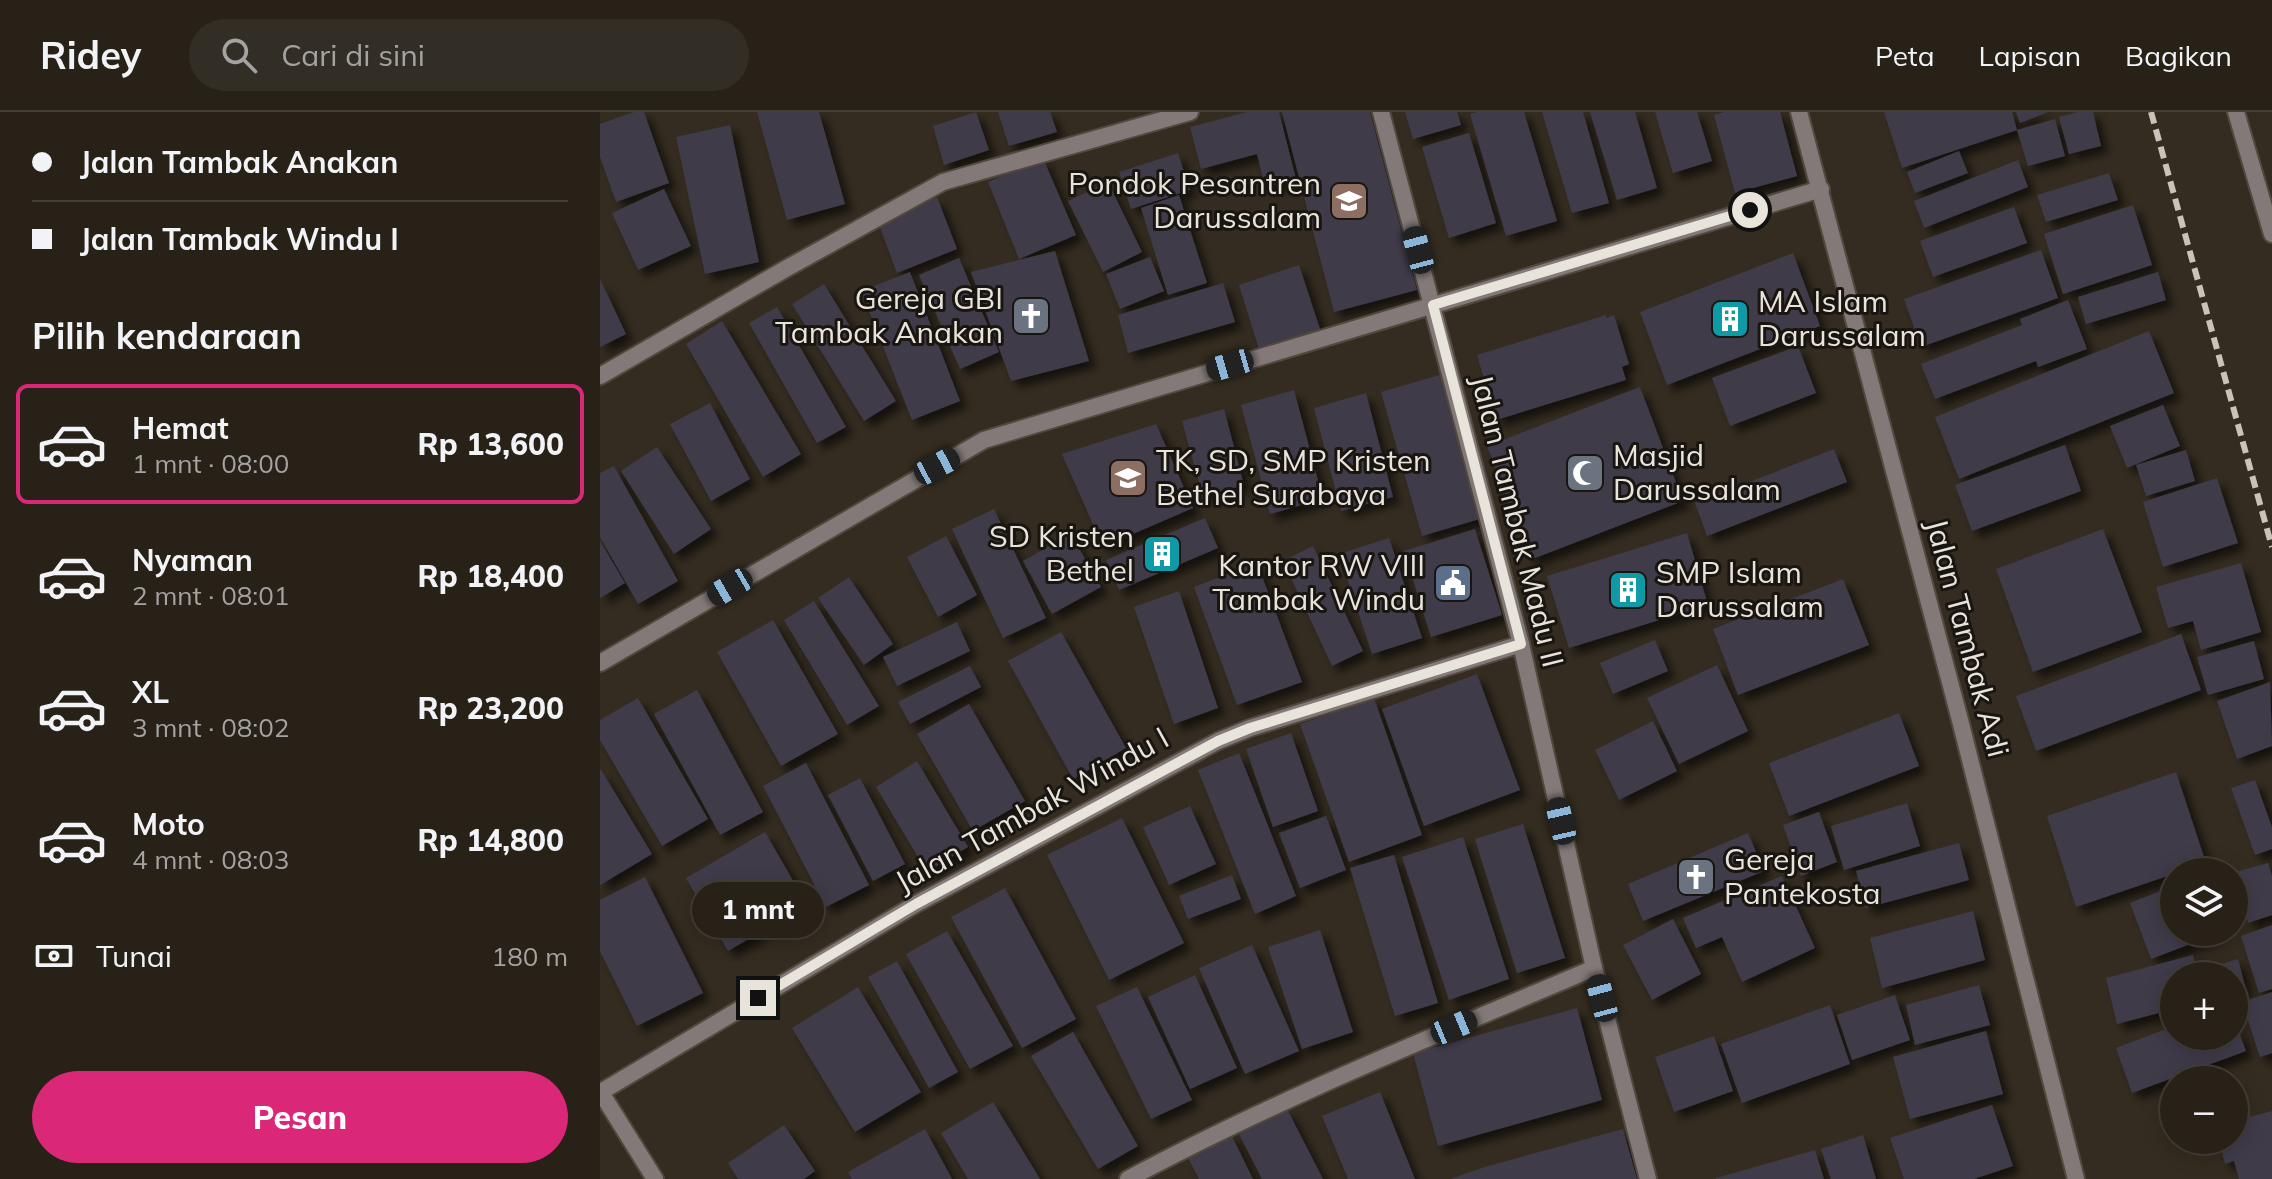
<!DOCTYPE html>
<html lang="id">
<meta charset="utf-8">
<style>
:root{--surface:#272118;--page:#332e25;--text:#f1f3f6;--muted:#a4a3a2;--line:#433e37;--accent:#db2777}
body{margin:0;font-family:Mulish,sans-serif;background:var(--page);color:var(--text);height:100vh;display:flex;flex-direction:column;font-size:30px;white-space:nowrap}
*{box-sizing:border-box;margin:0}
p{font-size:26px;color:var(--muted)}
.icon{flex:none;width:44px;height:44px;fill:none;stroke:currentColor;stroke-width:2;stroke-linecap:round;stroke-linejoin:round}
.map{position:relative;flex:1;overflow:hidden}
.side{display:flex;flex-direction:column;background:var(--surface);width:600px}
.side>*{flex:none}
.banner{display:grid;align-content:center;height:176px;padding:0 32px;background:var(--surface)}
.buttons{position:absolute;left:1560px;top:746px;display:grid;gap:16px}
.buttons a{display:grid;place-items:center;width:88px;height:88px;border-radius:50%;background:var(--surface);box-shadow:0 4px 20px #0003,0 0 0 2px var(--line);font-size:40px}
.end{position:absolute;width:36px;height:36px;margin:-18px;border:10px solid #e8e3db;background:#111;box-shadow:0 0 0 4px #111}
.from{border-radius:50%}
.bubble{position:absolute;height:56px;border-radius:28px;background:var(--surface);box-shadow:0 4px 20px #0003,0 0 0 2px var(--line);font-size:26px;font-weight:800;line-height:56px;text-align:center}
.car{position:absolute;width:24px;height:48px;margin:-24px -12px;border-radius:10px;box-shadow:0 0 6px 2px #0007;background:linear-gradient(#222 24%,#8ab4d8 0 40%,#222 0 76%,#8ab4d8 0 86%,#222 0)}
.banner b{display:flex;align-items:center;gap:28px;height:76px;font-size:30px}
.banner b+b{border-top:2px solid var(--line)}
.banner i{width:20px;height:20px;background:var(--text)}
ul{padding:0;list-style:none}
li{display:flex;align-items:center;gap:24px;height:120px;margin:0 16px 12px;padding:0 16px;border:4px solid transparent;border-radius:12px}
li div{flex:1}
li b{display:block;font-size:30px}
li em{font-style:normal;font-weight:800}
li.on{border-color:var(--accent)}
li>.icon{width:72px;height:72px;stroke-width:1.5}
h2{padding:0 32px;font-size:36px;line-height:96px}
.pay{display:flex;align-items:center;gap:20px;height:88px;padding:0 32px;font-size:30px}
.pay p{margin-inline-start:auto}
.cta{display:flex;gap:16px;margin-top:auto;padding:16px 32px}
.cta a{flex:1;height:92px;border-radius:48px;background:var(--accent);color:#fff;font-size:32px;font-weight:800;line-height:92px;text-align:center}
header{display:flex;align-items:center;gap:48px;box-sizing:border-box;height:112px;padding:0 40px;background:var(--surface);border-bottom:2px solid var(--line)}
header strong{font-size:38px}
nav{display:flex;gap:44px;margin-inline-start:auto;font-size:28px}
.search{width:560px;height:72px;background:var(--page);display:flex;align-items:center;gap:20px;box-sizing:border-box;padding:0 28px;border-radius:44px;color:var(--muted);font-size:30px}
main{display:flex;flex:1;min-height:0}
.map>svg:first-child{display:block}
</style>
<header>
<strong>Ridey</strong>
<div class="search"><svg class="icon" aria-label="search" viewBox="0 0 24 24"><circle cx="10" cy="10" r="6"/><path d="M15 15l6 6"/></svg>Cari di sini</div>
<nav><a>Peta</a><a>Lapisan</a><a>Bagikan</a></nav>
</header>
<main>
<section class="side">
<div class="banner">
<b><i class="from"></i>Jalan Tambak Anakan</b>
<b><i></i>Jalan Tambak Windu I</b>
</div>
<h2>Pilih kendaraan</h2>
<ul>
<li class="on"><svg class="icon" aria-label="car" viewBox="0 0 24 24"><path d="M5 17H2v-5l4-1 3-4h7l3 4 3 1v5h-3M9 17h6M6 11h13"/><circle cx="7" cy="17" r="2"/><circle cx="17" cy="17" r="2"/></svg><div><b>Hemat</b><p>1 mnt · 08:00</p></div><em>Rp 13,600</em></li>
<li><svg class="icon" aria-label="car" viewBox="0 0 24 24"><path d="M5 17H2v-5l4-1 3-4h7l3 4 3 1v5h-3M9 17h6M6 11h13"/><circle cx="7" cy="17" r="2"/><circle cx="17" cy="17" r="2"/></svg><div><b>Nyaman</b><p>2 mnt · 08:01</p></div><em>Rp 18,400</em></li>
<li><svg class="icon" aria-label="car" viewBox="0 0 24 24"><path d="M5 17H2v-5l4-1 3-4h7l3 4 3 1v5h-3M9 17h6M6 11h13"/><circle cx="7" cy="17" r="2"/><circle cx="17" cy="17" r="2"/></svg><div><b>XL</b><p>3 mnt · 08:02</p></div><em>Rp 23,200</em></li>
<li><svg class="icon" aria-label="car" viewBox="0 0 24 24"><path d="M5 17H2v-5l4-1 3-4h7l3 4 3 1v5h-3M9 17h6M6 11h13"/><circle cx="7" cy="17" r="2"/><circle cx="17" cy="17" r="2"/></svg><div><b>Moto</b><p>4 mnt · 08:03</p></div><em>Rp 14,800</em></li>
</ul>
<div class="pay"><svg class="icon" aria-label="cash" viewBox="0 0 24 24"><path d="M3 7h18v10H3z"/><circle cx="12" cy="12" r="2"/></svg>Tunai<p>180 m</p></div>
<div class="cta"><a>Pesan</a></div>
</section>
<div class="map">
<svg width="1672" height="1067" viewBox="0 0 1672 1067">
<defs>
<filter id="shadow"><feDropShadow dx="7" dy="7" stdDeviation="4" flood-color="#0009"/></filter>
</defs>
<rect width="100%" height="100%" fill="#342c20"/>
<g fill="#3f3b49" filter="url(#shadow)">
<polygon points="34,0 44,0 69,71 16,90 0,45 0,12"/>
<polygon points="157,0 219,0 245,92 187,108"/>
<polygon points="376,0 389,38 344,53 333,14"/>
<polygon points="398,0 450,0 457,20 409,34"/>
<polygon points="647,0 679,0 696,67 665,75 657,42 601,57 590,15"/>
<polygon points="682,0 770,0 817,178 734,200"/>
<polygon points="805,0 857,0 861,13 813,27"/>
<polygon points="877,0 924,0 957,109 906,124 870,2"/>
<polygon points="942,0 983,0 1009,91 972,101"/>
<polygon points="990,0 1035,0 1057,76 1017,88"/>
<polygon points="1055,0 1097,0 1112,49 1073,61"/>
<polygon points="1124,0 1180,0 1197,64 1135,81 1114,3"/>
<polygon points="1284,0 1412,0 1417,18 1302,56"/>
<polygon points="1416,0 1448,0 1420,11"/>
<polygon points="1478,0 1493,0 1501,34 1469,42 1459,5"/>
<polygon points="1455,7 1465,44 1428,54 1417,18"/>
<polygon points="130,13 159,150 105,162 76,25"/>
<polygon points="869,21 896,111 849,126 822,35"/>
<polygon points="1359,39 1368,61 1315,81 1307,60"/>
<polygon points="578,41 590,78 531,97 519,60"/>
<polygon points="443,46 476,123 419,147 388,70"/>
<polygon points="1418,48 1428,75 1324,116 1314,89"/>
<polygon points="1509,61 1518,88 1446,110 1437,83"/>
<polygon points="508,70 542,140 503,160 468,89"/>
<polygon points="64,77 91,134 38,158 12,101"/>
<polygon points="579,83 607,171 568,183 541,96"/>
<polygon points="337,85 357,137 297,161 278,110"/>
<polygon points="1533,93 1552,153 1463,182 1444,122"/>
<polygon points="1414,95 1427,131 1333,165 1320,129"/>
<polygon points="1441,138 1458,186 1321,235 1304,187"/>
<polygon points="455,139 489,249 411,269 371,160"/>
<polygon points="1193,141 1220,214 1067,273 1040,200"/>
<polygon points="550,145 564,179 520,197 506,162"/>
<polygon points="359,146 399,240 360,257 319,163"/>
<polygon points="699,153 721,220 660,240 639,173"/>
<polygon points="310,160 360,289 312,308 261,179"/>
<polygon points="1558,160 1566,188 1486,212 1478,185"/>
<polygon points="0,167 26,222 0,235"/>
<polygon points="623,171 635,210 528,241 518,203"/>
<polygon points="224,172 296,289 264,309 192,192"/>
<polygon points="1468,188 1487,237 1438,255 1436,249 1335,287 1321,252 1422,213 1420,207"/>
<polygon points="177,195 246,315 217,331 149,211"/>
<polygon points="1006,203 1006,206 1014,203 1029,252 1022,255 1026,268 896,308 877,243"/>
<polygon points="122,209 201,342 163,365 86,232"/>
<polygon points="1549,219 1574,281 1359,367 1335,305"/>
<polygon points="1198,234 1216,281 1130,314 1112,266"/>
<polygon points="843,262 883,406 822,424 781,280"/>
<polygon points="1040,275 1083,389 930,448 887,334"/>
<polygon points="694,278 723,387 670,402 641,293"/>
<polygon points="766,281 793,385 741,399 714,296"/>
<polygon points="110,291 150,367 111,389 70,312"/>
<polygon points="1563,293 1580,334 1527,356 1510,314"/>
<polygon points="624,297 644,373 603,385 582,309"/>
<polygon points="556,312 593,396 503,435 462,342"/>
<polygon points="1465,333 1481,379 1372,419 1355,373"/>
<polygon points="57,335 111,417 74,442 21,359"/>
<polygon points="1234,337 1247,370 1107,424 1095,391"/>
<polygon points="1586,338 1595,369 1546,384 1536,353"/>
<polygon points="14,354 78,469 38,492 0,425 0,361"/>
<polygon points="1617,366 1638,431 1563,455 1543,390"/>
<polygon points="394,397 446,506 403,526 352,417"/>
<polygon points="605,406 618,436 519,478 506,448"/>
<polygon points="875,417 902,503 831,525 804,439"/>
<polygon points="1503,417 1542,520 1433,560 1396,457"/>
<polygon points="1087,421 1108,493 969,536 947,464"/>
<polygon points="471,422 501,475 452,502 423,449"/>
<polygon points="346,424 377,483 338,505 307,445"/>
<polygon points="789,426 822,526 772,542 739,442"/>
<polygon points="0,429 25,471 0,486"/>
<polygon points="713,434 763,539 732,554 683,449"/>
<polygon points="657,451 702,570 637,593 594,475"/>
<polygon points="1641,451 1661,520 1601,538 1593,509 1568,516 1556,475"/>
<polygon points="249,465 293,532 264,553 218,486"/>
<polygon points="1243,467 1269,533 1138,583 1113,517"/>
<polygon points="579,479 618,596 574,612 534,495"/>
<polygon points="214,489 279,594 247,613 184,508"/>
<polygon points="173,508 238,622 181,654 117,540"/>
<polygon points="357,510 370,539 297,574 283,545"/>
<polygon points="461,520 526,636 473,667 408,549"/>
<polygon points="1581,522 1601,578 1436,639 1416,584"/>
<polygon points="1055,528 1068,559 1013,582 1000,551"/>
<polygon points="1654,529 1664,567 1608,583 1597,545"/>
<polygon points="1117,553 1148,619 1079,652 1047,586"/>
<polygon points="370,554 381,575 310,612 298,590"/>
<polygon points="877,562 920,678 824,714 782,597"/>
<polygon points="1670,570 1672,634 1637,647 1617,589"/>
<polygon points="97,578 163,700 120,723 54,602"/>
<polygon points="38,586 108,707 62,734 0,628 0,608"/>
<polygon points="774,586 822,723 749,750 700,612"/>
<polygon points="369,592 425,689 373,719 317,622"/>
<polygon points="1299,601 1319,654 1189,704 1169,651"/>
<polygon points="1053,609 1077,659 1019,688 995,638"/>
<polygon points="691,621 718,699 673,715 646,637"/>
<polygon points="639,641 696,784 655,802 598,658"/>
<polygon points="317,649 368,735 327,760 276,675"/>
<polygon points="206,651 269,773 226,795 163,674"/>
<polygon points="0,656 52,742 0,773"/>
<polygon points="1576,660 1606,751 1476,795 1447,704"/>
<polygon points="260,666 305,752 273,769 228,683"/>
<polygon points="1655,668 1672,715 1672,737 1655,743 1631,676"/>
<polygon points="1307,691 1320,734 1244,758 1231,714"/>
<polygon points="590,694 616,752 569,773 543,715"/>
<polygon points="1219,700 1237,750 1201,764 1183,713"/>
<polygon points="726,704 746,758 700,776 679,721"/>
<polygon points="522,706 584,831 509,868 447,743"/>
<polygon points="923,712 965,846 917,861 875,727"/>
<polygon points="165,720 207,793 128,839 86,766"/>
<polygon points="1148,721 1164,759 1043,809 1028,772"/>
<polygon points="863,725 909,867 849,888 802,745"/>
<polygon points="1359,731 1369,768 1266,796 1256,759"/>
<polygon points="794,743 838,891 795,904 750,756"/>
<polygon points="1668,751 1672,764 1672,803 1648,811 1635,760"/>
<polygon points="632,763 641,787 588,807 579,784"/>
<polygon points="1182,764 1215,836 1142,870 1122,825 1096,836 1083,806"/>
<polygon points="45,765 103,881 37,914 0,839 0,788"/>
<polygon points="1574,774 1574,820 1622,820 1551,847 1530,791"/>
<polygon points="405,776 476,907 422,936 351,805"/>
<polygon points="1373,799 1385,848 1282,876 1270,826"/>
<polygon points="1073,807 1101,862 1052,888 1023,833"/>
<polygon points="1672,813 1672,877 1659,881 1641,824"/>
<polygon points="720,818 753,920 702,937 668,835"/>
<polygon points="347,819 413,934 370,957 306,842"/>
<polygon points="652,833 699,939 645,962 599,856"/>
<polygon points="1593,843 1598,864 1574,864 1574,897 1517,912 1506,866"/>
<polygon points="1638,847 1646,878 1634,881 1634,864 1606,864 1604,857"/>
<polygon points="297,849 358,960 329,976 268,865"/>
<polygon points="595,863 637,956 590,977 548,885"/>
<polygon points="1379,873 1390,913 1315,933 1306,893"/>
<polygon points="258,875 321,980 255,1020 192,916"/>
<polygon points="537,875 592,988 551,1007 496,894"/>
<polygon points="1672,880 1672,941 1660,945 1642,890"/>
<polygon points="1295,883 1310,928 1252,948 1237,903"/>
<polygon points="1230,893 1250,952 1142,991 1121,932"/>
<polygon points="977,896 1002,988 838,1034 813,941"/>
<polygon points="1634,907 1646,939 1532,981 1516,936 1574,914 1574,924 1634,924"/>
<polygon points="1386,919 1403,982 1310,1007 1293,945"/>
<polygon points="473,920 538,1034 498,1057 431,944"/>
<polygon points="1114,924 1133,979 1074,1000 1055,945"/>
<polygon points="780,980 815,1067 748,1067 722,1004"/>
<polygon points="393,990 440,1067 368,1067 341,1021"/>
<polygon points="1392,993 1413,1054 1374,1067 1304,1067 1290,1026"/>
<polygon points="687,997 723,1067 662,1067 639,1022"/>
<polygon points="1672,999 1672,1067 1639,1067 1634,1049 1625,1052 1619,1028 1634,1028 1634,1009"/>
<polygon points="184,1013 215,1059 204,1067 138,1067 128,1051"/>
<polygon points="325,1017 352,1067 252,1067 248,1060"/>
<polygon points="1023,1017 1037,1067 850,1067 888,1054"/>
<polygon points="631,1022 653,1067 599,1067 587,1044"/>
<polygon points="1263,1023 1276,1067 1231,1067 1221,1037"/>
<polygon points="1215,1038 1224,1067 1116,1067 1116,1066"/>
</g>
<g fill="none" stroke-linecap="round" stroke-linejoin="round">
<g stroke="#51493e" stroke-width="20">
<g id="minor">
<polyline points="781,0 921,532 994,856 1048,1067"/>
<polyline points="1199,0 1360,608 1476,1067"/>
<polyline points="1636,0 1672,122"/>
<polyline points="0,264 187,156 343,70 590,0"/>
<polyline points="0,551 384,328 1221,77"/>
<polyline points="0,979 55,1067"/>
<polyline points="1,980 316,792 618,629 650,616 921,532"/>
<path d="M528,1067C679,986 837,923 994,856"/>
</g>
</g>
<use href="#minor" stroke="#827978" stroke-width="16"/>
<polyline stroke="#c9c3bb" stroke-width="6" stroke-dasharray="12 6" stroke-linecap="butt" points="1551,0 1672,435"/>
</g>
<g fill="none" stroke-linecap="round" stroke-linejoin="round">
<polyline stroke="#e8e3db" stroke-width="10" points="158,886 316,792 618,629 650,616 921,532 833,193 1150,98"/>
</g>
<defs>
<g id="school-square" transform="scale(2)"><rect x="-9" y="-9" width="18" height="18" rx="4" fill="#8d6e63" stroke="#191510"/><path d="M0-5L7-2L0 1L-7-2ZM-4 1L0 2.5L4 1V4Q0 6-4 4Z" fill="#fff"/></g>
<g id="church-square" transform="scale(2)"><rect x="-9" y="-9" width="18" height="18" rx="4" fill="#6b7280" stroke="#191510"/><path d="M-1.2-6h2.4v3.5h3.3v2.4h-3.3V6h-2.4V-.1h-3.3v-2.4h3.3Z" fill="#fff"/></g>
<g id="building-square" transform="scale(2)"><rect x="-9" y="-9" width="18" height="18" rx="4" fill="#0f9aa8" stroke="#191510"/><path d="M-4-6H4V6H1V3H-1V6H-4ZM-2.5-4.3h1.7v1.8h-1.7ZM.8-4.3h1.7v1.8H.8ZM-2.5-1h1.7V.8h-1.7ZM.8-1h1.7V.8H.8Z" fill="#fff"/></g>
<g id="mosque-square" transform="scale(2)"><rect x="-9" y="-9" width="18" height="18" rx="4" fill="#6b7280" stroke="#191510"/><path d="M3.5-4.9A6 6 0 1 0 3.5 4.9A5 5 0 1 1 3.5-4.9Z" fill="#fff"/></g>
<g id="civic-square" transform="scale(2)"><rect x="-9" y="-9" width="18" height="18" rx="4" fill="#5c6f8a" stroke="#191510"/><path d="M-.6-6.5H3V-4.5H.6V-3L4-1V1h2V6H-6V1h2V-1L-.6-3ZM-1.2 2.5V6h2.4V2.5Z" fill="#fff"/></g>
</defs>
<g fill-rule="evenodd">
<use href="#school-square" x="749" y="89"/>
<use href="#church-square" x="431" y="204"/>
<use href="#building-square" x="1130" y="207"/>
<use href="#mosque-square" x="985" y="361"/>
<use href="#school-square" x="528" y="366"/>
<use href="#building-square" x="562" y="442"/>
<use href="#civic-square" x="853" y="471"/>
<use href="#building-square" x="1028" y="478"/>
<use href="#church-square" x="1096" y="765"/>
</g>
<g text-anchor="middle" stroke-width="6" stroke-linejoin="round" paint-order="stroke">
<g font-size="30" fill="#e8e3db" stroke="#191510" text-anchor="start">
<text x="721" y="82" text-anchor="end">Pondok Pesantren<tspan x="721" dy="34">Darussalam</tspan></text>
<text x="403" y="197" text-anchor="end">Gereja GBI<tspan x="403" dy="34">Tambak Anakan</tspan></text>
<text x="1158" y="200">MA Islam<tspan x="1158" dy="34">Darussalam</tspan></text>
<text x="1013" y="354">Masjid<tspan x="1013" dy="34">Darussalam</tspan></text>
<text x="556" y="359">TK, SD, SMP Kristen<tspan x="556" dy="34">Bethel Surabaya</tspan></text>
<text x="534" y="435" text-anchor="end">SD Kristen<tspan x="534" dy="34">Bethel</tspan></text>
<text x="825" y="464" text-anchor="end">Kantor RW VIII<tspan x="825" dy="34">Tambak Windu</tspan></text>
<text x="1056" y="471">SMP Islam<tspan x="1056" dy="34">Darussalam</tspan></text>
<text x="1124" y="758">Gereja<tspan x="1124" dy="34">Pantekosta</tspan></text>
</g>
<g font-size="30" fill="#e8e3db" stroke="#191510">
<text transform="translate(917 409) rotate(76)" y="10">Jalan Tambak Madu II</text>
<text transform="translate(1367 526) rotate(75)" y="10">Jalan Tambak Adi</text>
<text transform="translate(432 698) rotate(-29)" y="10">Jalan Tambak Windu I</text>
</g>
</g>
</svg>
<div class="buttons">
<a><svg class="icon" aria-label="layers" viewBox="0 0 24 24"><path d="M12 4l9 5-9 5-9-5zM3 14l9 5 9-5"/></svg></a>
<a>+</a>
<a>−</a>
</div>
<i class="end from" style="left:1150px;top:98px"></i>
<i class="end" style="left:158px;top:886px"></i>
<div class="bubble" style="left:92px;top:770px;width:132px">1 mnt</div>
<i class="car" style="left:818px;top:138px;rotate:345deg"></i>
<i class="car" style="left:630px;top:253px;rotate:254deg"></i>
<i class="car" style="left:337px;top:354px;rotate:62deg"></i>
<i class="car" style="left:130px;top:475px;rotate:240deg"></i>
<i class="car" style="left:961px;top:709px;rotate:347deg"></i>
<i class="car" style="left:1002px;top:886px;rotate:345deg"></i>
<i class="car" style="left:854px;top:915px;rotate:67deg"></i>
</div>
</main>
